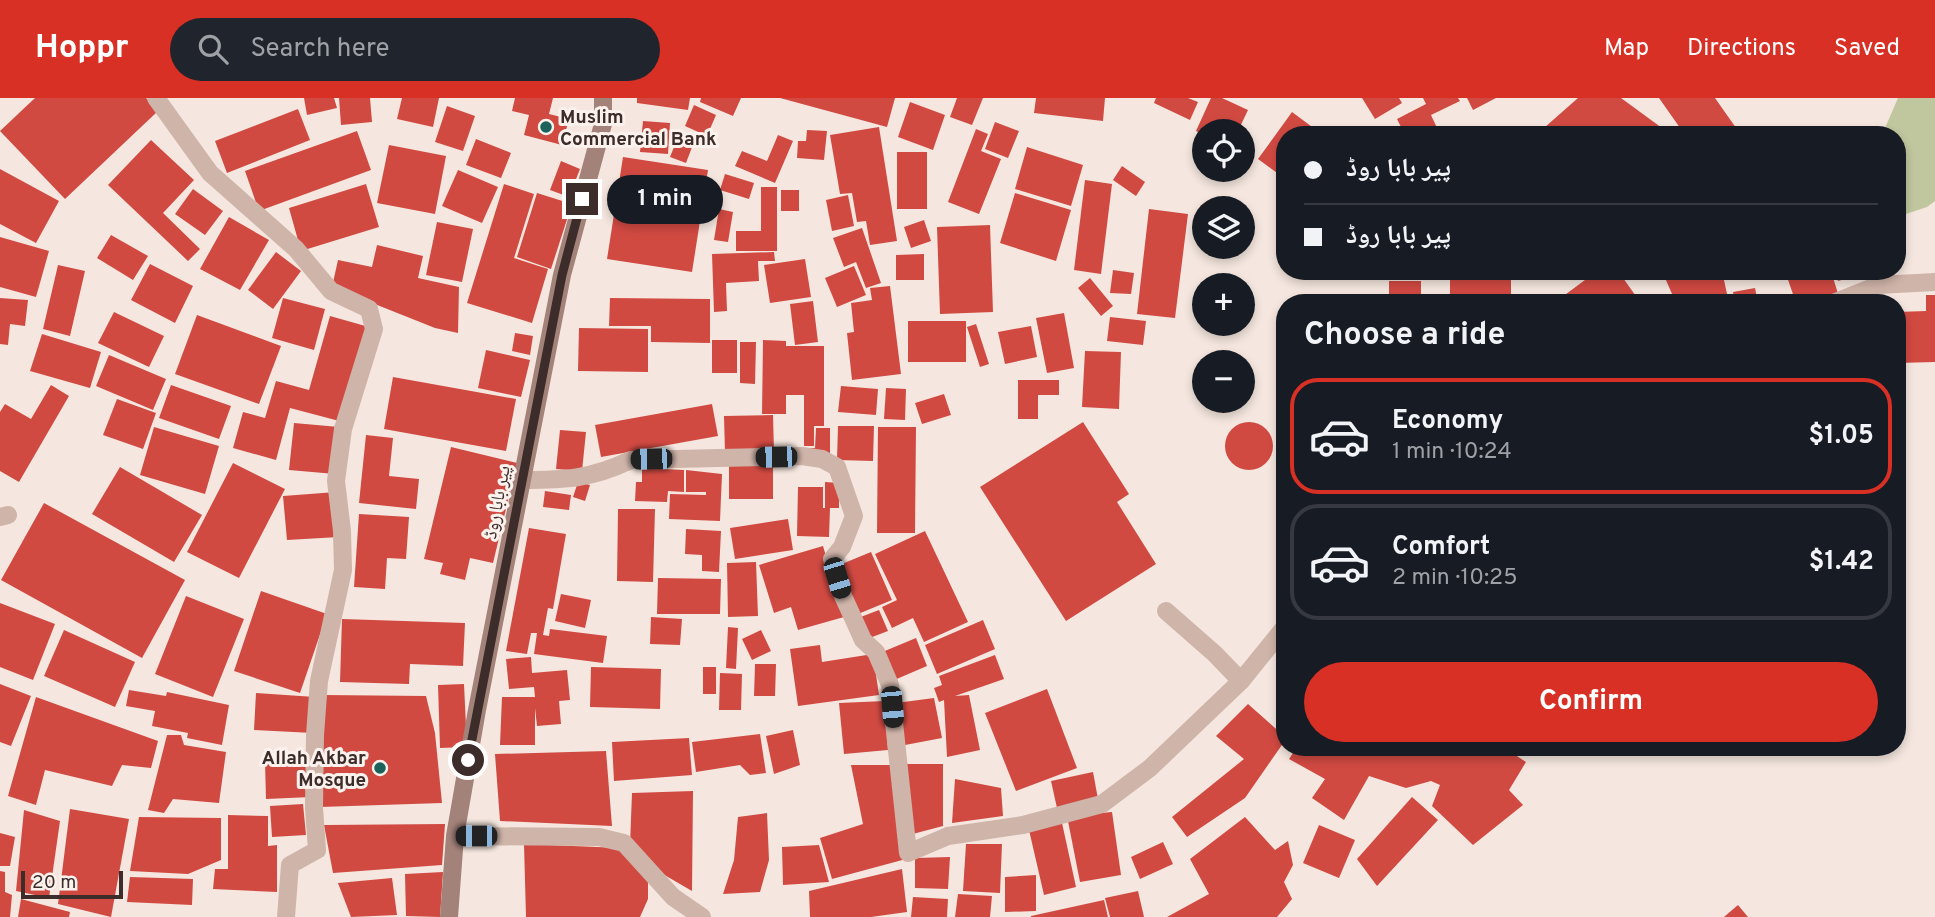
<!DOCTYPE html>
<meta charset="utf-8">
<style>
:root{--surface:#171b24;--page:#20242c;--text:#f1f3f6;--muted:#9ea1a6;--line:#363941;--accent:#d93025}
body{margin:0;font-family:Overpass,"Noto Naskh Arabic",sans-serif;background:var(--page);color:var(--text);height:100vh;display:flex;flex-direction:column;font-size:26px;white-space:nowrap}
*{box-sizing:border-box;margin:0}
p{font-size:23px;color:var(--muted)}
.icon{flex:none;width:38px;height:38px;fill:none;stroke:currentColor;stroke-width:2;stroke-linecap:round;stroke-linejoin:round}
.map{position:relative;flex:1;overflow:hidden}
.sheet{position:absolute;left:1276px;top:196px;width:630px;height:462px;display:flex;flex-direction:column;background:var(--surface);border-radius:28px;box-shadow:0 4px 10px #0003}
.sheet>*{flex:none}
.top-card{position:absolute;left:1276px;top:28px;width:630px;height:154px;border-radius:28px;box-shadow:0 4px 10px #0003;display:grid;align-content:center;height:154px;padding:0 28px;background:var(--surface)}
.fabs{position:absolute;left:1192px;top:21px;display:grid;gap:14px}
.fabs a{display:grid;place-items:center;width:63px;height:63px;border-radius:50%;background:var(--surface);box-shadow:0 4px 10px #0003;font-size:35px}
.scale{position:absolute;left:21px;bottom:18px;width:102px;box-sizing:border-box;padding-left:7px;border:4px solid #3c2c2a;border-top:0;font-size:19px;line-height:24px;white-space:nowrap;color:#3c2c2a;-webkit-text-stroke:5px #fcf2ed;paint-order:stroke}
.end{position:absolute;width:32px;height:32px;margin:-16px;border:9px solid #3c2c2a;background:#fff;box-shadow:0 0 0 4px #fff}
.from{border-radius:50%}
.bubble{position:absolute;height:49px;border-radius:24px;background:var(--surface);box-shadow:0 4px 10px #0003;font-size:23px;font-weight:700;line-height:49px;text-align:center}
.car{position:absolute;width:21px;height:42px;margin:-21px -10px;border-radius:9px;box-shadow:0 0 5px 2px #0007;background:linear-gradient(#222 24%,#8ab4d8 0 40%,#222 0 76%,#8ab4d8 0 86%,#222 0)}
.top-card b{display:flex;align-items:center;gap:24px;height:66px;font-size:26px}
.top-card b+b{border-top:2px solid var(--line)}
.top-card i{width:18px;height:18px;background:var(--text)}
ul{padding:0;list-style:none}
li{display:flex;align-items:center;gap:21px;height:116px;margin:0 14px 10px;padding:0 14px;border:4px solid var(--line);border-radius:28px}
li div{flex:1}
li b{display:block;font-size:26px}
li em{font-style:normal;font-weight:700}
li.on{border-color:var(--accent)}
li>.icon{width:63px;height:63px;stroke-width:1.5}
h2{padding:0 28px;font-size:32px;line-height:84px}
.cta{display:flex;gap:14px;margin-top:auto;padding:14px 28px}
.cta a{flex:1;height:80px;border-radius:42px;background:var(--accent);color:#fff;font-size:28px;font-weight:700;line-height:80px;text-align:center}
header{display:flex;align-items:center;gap:42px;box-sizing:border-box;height:98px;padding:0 35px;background:var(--accent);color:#fff}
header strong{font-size:33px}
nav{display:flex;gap:38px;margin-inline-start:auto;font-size:24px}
.search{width:490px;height:63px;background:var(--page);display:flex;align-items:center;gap:18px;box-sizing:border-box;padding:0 24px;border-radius:38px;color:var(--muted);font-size:26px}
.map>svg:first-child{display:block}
</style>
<header>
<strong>Hoppr</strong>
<div class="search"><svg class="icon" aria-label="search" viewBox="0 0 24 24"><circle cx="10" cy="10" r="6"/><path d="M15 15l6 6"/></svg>Search here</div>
<nav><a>Map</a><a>Directions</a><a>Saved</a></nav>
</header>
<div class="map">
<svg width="1935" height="819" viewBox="0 0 1935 819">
<rect width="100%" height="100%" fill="#f5e7df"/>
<polygon fill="#c0c69d" points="1898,0 1935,0 1935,103 1927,109 1897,119 1897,37 1882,37"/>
<g fill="#d14a42">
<polygon points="35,0 146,0 158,13 65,101 0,33"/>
<polygon points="304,0 334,0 337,10 307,17"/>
<polygon points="339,0 370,0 372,24 341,27"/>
<polygon points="402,0 439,0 433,29 397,21"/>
<polygon points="515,0 553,0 549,16 569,21 562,47 524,37 529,17 512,13"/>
<polygon points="637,0 690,0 688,12 637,5"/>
<polygon points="701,0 741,0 733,18 700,4"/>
<polygon points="780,0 895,0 887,29"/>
<polygon points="957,0 983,0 972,27 950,19"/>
<polygon points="1036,0 1105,0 1103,23 1034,15"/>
<polygon points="1156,0 1188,0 1198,4 1190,22 1154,5"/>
<polygon points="1211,0 1222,0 1248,12 1238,33 1204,33 1204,37 1196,33"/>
<polygon points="1362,0 1399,0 1402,5 1375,21"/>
<polygon points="1423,0 1458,0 1460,3 1431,17 1438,32 1428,37 1405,37 1397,21 1426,6"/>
<polygon points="1467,0 1496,0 1473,12"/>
<polygon points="1578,0 1621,0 1662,30 1657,37 1536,37"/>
<polygon points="1659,0 1715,0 1741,37 1685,37"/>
<polygon points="910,4 945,17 933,52 898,39"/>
<polygon points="694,7 716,17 707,38 685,28"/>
<polygon points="447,8 475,18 463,53 435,44"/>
<polygon points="298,11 310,42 227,75 215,43"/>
<polygon points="1292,14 1323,37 1284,37 1284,80 1258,61"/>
<polygon points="643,23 670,25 668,56 640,54"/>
<polygon points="995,24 1019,33 1008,60 985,51"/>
<polygon points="879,29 897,143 870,147 866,123 857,124 852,95 840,96 830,37"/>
<polygon points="976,31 988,36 981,53 1001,61 979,116 948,104"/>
<polygon points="807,32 827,33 824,62 797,60 798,43 806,43"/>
<polygon points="357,33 371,72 259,113 245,73"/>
<polygon points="778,37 793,43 775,85 735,68 742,53 767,63"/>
<polygon points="678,39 694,44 686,65 670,59"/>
<polygon points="476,41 511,55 501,80 466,67"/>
<polygon points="151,42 194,82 163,115 200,151 188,163 108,87"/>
<polygon points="389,47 446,58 435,116 377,105"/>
<polygon points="1027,49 1083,67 1071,108 1015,91"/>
<rect x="897" y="54" width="30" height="57"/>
<polygon points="623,59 708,72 692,174 607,161"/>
<polygon points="561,63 580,71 569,99 550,92"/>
<polygon points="1122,68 1145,84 1136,98 1113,82"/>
<polygon points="0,71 59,103 36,145 0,126"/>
<polygon points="458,72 498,89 482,125 442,108"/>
<polygon points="725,76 754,85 749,101 720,92"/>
<polygon points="1085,82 1112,86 1101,176 1074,172"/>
<polygon points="366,86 379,129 301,153 289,110"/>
<polygon points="504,86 534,96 514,160 548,171 532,225 467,205"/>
<polygon points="761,89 777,89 777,153 736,153 736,133 761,133"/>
<polygon points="193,91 223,113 205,137 175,116"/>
<rect x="781" y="92" width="18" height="21"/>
<polygon points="537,95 572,106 551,171 517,159"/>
<polygon points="1015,95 1071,112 1056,163 1000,145"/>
<polygon points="848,97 854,128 832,133 826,102"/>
<polygon points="719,111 733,114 728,144 714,142"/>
<polygon points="1149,111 1188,116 1175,220 1137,216"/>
<polygon points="229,119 269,142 240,192 200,171"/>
<polygon points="924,122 931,143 911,150 904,129"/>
<polygon points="437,124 473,131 462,184 426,177"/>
<polygon points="990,127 993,214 940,216 937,129"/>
<polygon points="862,130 881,185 866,190 856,164 844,169 833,140"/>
<polygon points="111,137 148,158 133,182 97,160"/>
<polygon points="0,139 49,153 36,199 0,189"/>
<polygon points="377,147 423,158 418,180 459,189 458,235 435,230 332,189 338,162 372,169"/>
<polygon points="276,154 301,173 273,211 248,192"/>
<polygon points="774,154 775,163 758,163 759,183 726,185 727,213 714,214 712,156"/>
<polygon points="924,156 924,182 896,182 896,157"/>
<polygon points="805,161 811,199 770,205 764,167"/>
<polygon points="150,166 193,188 175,225 131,202"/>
<polygon points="58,167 85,173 70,238 43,231"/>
<polygon points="854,168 866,197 837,209 825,180"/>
<polygon points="1113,172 1134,175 1131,196 1110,195"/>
<polygon points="1597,173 1618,173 1638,201 1634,205 1554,205"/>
<polygon points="1662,173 1722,173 1729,205 1676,205"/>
<polygon points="1785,173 1831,173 1839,199 1820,205 1796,205"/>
<polygon points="1835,173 1868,173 1869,174 1838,183"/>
<rect x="1450" y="178" width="61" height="27"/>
<polygon points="1090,180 1113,208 1101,218 1078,190"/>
<rect x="1389" y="183" width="32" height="22"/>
<polygon points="890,188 901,276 852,282 847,235 854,234 851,205 872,202 870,190"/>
<polygon points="1755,190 1758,205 1735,205 1733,194"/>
<polygon points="1926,197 1935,197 1935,264 1897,265 1897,214 1926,213"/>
<polygon points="0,200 28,202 25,228 10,226 8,247 0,246"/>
<polygon points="283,200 325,211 314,252 272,240"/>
<polygon points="610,200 710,201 710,245 651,244 651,228 609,228"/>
<polygon points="813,203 818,244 795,247 790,206"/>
<polygon points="114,214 164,238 149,269 98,245"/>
<polygon points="1064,215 1074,270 1047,275 1036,220"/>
<polygon points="197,217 281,248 259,306 175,276"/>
<polygon points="330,218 369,229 343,324 290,310 276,362 233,350 243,314 265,320 276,283 309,292"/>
<polygon points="1110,219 1146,223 1143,247 1107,243"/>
<rect x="908" y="223" width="58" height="41"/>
<polygon points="976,226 989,266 980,269 967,229"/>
<polygon points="1031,228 1037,259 1005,266 998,234"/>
<polygon points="579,230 648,231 648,274 578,273"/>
<polygon points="515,235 533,238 530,257 512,253"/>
<polygon points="42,236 101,254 90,290 30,273"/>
<rect x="712" y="242" width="25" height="33"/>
<polygon points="763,242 786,243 786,248 824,248 824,328 814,328 814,348 804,348 804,297 786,297 786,316 762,316"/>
<polygon points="740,244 756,244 755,286 740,285"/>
<polygon points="486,252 530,262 521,299 478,290"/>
<polygon points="1085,253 1121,254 1119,311 1082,309"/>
<polygon points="109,257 166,281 153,312 96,288"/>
<polygon points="393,279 516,301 506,353 384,331"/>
<polygon points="1018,282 1059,282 1059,297 1038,297 1038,321 1018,321"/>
<polygon points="51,287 69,298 19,384 0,373 0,314 5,306 31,321"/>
<polygon points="171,287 231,308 219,341 159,320"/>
<polygon points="841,288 878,291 876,317 838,314"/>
<polygon points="886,290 906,291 905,322 884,321"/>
<polygon points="944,296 951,317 922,326 915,305"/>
<polygon points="117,301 156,315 143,351 103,337"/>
<polygon points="712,306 718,338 601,359 595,327"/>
<polygon points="773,317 774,354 725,355 724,318"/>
<polygon points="1083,324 1129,396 1117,404 1156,466 1066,523 980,389"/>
<circle cx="1249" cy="348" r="24"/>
<polygon points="294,325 339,329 335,376 289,372"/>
<polygon points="838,328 874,328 873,363 837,362"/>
<polygon points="154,329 219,348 205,396 140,377"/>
<polygon points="878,329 916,329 915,435 877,435"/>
<polygon points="816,330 830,330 830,357 789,350 815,350"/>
<polygon points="560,332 586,334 582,373 556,371"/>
<polygon points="366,337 393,340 389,378 419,381 416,411 359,405"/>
<polygon points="451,349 517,365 493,465 470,460 465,482 440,476 443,465 424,461"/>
<rect x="729" y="363" width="44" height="38"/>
<polygon points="233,365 285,391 239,480 187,454"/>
<polygon points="120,369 202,417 174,464 92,416"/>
<polygon points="642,370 684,372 684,394 668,393 667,404 635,403 636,384 642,384"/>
<polygon points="686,372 722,376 720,423 669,421 670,396 706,397 706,394 686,394"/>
<polygon points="578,384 590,387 585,403 573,399"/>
<polygon points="825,384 839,385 839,410 830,410 829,439 797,438 798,389 823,389 823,410 825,410"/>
<polygon points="545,393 571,397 569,412 543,409"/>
<polygon points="336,394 339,439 287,442 283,398"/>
<polygon points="44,405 185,482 142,560 1,482"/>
<polygon points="618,411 655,411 653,484 617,483"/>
<polygon points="359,416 409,419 406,461 387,460 385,491 354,489"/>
<polygon points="788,421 793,452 735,461 730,430"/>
<polygon points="529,430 566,436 553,511 548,510 543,537 549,538 550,531 607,538 603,565 534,556 537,535 531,535 527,556 506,553"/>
<polygon points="686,431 721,433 719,474 702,473 702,457 685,456"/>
<polygon points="925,433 968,524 924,544 913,520 892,530 882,509 897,502 875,456"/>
<polygon points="823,448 844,519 798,532 791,509 774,515 759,467"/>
<polygon points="871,454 892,502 858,516 837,468"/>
<polygon points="756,464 758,518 728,519 727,465"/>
<polygon points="658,480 721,481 720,516 657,516"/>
<polygon points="261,493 327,516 300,595 234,573"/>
<polygon points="561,496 591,502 585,530 555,523"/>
<polygon points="186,498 244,521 213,599 155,576"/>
<polygon points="0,505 55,526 33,582 0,569"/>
<polygon points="879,512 888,533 867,541 858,520"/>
<polygon points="651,519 682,521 680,547 650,546"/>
<polygon points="342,521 465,525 463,568 410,566 409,586 340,584"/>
<polygon points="983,522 995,551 937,576 925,547"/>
<polygon points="728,529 738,530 736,571 726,570"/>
<polygon points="64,532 135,564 115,609 44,578"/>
<polygon points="761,532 771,553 752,562 742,541"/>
<polygon points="916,540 927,568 892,583 880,555"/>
<polygon points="820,547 822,564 873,556 879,597 798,608 790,551"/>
<polygon points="995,557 1004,581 955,598 969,597 980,652 947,659 944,602 939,604 934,590 942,587 939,578"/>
<polygon points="531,559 532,575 567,572 570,602 559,603 561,626 537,628 535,610 535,647 500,647 502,599 535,599 534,589 509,591 506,561"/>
<polygon points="755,566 776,566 775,598 754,598"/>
<polygon points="591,569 661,571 660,611 590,609"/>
<rect x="703" y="569" width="13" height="27"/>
<polygon points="720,575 742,576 741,612 719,612"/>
<polygon points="0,586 31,598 11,648 0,644"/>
<polygon points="464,586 467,649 440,650 438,587"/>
<polygon points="1047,591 1077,670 1016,693 985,615"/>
<polygon points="129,592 166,598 167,594 229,607 222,647 187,640 188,635 152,628 155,613 126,608"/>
<polygon points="256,595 315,599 313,635 254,632"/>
<polygon points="324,597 426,598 435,635 442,705 320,709"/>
<polygon points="36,599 158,643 151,670 122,667 112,688 45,672 36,707 8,698"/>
<polygon points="934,600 942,640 905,647 896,605"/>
<polygon points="885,603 888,652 844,656 839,605"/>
<polygon points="1248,606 1284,638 1284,644 1245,700 1187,739 1172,719 1244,661 1216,638"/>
<polygon points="793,632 800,667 774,676 766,638"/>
<polygon points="760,636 766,675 750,677 740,667 696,674 692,644"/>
<polygon points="167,637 181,637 184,647 226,654 219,705 173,701 164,715 148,712"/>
<polygon points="689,640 692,677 614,683 612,644"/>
<polygon points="1297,649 1437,649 1463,656 1476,649 1503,649 1526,664 1509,692 1523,707 1473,747 1432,708 1440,687 1431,683 1406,690 1369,678 1344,722 1312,700 1325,681 1289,661"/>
<polygon points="606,653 612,728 500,723 495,656"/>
<polygon points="311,662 311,699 266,701 265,663"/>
<polygon points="902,666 943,666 943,728 909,737"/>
<polygon points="851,667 895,667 906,761 832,781 820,740 863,726"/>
<polygon points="1093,674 1098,701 1057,710 1051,683"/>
<polygon points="955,681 1001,690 1003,718 952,725"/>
<polygon points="693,693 692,793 649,768 630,747 632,695"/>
<polygon points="1412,699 1438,722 1377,788 1357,761"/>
<polygon points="303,706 306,737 272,739 270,708"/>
<polygon points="70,711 129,721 111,819 58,806"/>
<polygon points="24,712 60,723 49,800 16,793"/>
<polygon points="1112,714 1121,777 1080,784 1067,718"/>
<polygon points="767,715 769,762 760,794 723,796 734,762 738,719"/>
<polygon points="228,717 268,718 268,748 277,747 277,794 213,791 215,771 228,771"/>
<polygon points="139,719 221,720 221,762 188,776 130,773"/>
<polygon points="1245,719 1275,752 1288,743 1293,767 1284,784 1292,801 1277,819 1167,819 1209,796 1190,761"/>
<polygon points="1062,725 1076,789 1044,797 1029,732"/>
<polygon points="445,726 442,767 333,775 324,727"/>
<polygon points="1319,727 1355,742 1339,780 1303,765"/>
<polygon points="0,735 15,739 10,768 0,768"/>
<polygon points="1163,744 1173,766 1140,781 1131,759"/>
<polygon points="524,746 622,750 648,780 648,801 640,819 526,819"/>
<polygon points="966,746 1002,746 1000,795 963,793"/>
<polygon points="819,747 829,784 783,787 782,749"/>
<polygon points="950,759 948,791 915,790 915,760"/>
<polygon points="902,771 907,814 871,819 810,819 809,793"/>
<polygon points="0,773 5,774 5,794 12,797 10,819 0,819"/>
<polygon points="443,774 440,819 406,818 405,776"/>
<polygon points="1036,777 1036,813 1005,814 1005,779"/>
<polygon points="130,779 193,781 192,807 127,804"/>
<polygon points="392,780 397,817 351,819 338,785"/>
<polygon points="1138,793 1144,819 1110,819 1105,800"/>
<polygon points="958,796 992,798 990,819 955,819"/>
<polygon points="913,799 948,801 947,819 911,819"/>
<polygon points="21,801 70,814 69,819 18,819"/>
<polygon points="1104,802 1108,819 1031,819 1031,818"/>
<polygon points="1738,807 1748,819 1724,819"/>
</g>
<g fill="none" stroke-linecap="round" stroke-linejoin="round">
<g stroke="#cfb4a9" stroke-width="18">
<polyline points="156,0 210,75 296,151 331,193 369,211 374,231 343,331 336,383 342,433 343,472 319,583 315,637 314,710 317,752 290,767 286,819"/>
<polyline points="1833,205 1878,187 1935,184"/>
<path d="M522,382C567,382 590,381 631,362L802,358L822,361L837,369L854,418L842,449L832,461L843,498L854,522L863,542L876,554L890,587L908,755L948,738L1023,727L1102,706L1150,670L1241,583L1284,530"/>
<polyline points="0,419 8,417"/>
<polyline points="1166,513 1215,556 1241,583"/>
<polyline points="455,738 599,739 624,745 673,799 702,819"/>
</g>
<polyline stroke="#a3827a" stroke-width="18" points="449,819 455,738 477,612 562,177 603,26 603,0"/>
</g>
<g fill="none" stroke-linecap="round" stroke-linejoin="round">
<polyline stroke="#3c2c2a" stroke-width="9" points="468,662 562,177 582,101"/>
</g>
<g fill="#1a625a" stroke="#fcf2ed" stroke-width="2.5">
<circle cx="546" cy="29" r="7"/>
<circle cx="380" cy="670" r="7"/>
</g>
<g text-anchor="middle" stroke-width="6" stroke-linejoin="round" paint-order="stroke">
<g font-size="19" font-weight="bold" fill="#3c2c2a" stroke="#fcf2ed" text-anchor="start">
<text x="560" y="25">Muslim<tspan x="560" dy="22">Commercial Bank</tspan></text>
<text x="366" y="666" text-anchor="end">Allah Akbar<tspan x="366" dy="22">Mosque</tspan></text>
</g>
<g font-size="19" fill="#3c2c2a" stroke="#fcf2ed">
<text transform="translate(496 404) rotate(-79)" y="7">پیر بابا روڈ</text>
</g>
</g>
</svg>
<div class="fabs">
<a><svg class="icon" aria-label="locate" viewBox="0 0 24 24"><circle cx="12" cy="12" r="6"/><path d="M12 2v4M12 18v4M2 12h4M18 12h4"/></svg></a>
<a><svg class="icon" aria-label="layers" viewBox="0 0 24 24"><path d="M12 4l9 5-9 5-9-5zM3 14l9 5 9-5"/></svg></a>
<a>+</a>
<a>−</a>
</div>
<div class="scale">20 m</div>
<i class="end from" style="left:468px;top:662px"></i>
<i class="end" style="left:582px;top:101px"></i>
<div class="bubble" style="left:607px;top:77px;width:116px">1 min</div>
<i class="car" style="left:776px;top:359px;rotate:269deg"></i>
<i class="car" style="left:651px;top:361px;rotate:269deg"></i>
<i class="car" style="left:837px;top:480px;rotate:163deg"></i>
<i class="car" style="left:892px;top:609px;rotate:175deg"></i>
<i class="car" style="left:476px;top:738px;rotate:270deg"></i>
<div class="top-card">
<b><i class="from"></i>پیر بابا روڈ</b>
<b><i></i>پیر بابا روڈ</b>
</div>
<section class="sheet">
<h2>Choose a ride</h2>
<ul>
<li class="on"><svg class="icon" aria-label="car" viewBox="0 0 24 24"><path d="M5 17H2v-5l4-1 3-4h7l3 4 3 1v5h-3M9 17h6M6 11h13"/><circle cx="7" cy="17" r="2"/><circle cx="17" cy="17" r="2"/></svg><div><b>Economy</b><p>1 min · 10:24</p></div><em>$1.05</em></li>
<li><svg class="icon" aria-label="car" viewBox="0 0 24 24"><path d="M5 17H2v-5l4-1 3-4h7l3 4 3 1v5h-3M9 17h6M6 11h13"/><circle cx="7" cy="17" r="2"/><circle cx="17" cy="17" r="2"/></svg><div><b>Comfort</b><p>2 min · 10:25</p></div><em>$1.42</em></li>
</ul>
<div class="cta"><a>Confirm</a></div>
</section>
</div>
